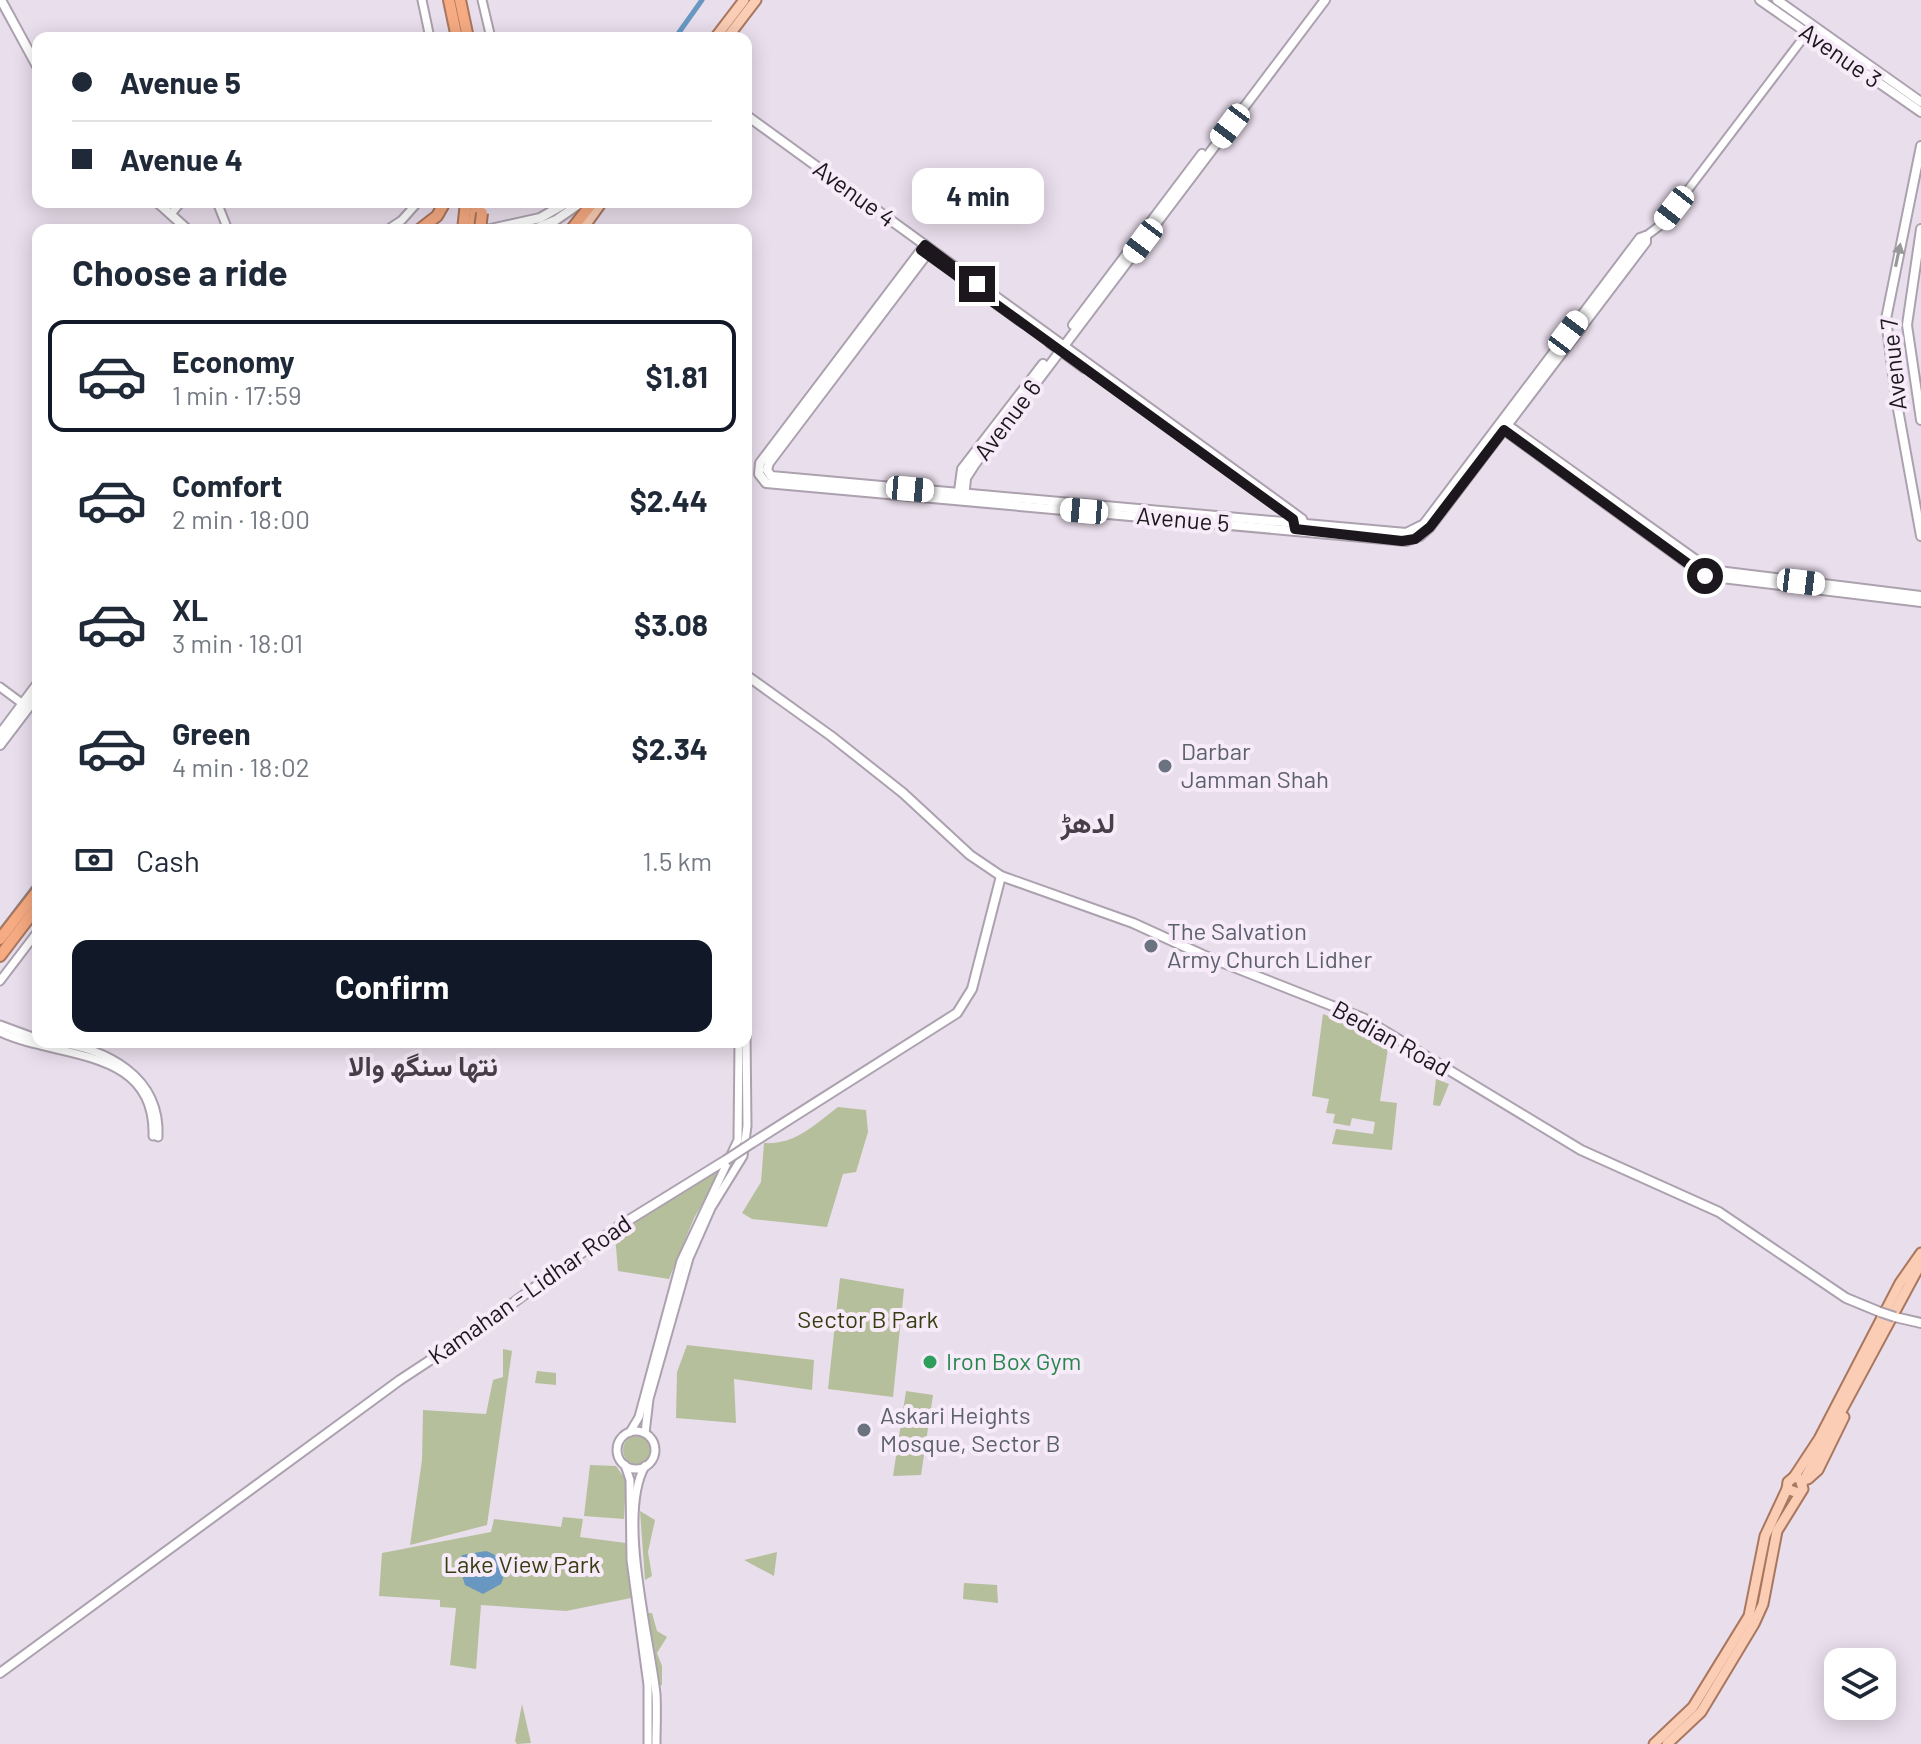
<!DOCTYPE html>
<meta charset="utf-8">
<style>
:root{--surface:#fff;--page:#f2f2f3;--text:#1f2937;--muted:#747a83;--line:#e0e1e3;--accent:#111827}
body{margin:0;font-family:Barlow,Vazirmatn,sans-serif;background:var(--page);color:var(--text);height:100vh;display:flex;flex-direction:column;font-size:30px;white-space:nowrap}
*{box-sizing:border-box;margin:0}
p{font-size:26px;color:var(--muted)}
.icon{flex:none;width:44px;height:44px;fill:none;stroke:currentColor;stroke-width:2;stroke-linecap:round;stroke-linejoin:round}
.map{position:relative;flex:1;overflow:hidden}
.details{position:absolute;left:32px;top:224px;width:720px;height:824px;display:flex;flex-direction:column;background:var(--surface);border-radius:16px;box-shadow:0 4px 20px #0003}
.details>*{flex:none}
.top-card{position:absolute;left:32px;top:32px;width:720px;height:176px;border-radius:16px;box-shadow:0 4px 20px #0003;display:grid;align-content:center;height:176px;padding:0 40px;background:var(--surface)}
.controls{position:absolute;left:1824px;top:1648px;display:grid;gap:16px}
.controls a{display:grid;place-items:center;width:72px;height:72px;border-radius:16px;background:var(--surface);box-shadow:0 4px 20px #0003;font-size:40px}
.end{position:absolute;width:36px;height:36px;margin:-18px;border:10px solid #1b171c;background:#fff;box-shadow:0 0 0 4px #fff}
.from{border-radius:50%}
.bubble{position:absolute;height:56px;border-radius:16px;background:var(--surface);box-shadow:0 4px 20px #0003;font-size:26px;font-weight:700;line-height:56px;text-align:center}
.car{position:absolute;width:24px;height:48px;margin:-24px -12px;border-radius:10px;box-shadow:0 0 6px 2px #0007;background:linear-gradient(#fff 24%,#345 0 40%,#fff 0 76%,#345 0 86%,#fff 0)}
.top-card b{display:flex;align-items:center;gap:28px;height:76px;font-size:30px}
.top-card b+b{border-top:2px solid var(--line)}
.top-card i{width:20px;height:20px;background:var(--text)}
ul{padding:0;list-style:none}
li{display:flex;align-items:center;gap:24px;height:112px;margin:0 16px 12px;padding:0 24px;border:4px solid transparent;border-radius:16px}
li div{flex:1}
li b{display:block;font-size:30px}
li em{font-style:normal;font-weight:700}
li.current{border-color:var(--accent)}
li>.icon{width:72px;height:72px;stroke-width:1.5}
h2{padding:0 40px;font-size:36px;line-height:96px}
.pay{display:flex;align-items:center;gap:20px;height:88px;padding:0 40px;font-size:30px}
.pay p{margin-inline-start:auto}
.primary-button{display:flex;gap:16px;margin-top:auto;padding:16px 40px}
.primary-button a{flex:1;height:92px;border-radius:16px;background:var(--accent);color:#fff;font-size:32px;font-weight:700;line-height:92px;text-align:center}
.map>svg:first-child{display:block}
</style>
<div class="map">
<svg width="1921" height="1744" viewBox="0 0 1921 1744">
<rect width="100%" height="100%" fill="#e9deec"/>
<g fill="#b6bf9b">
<polygon points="1323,1014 1363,1029 1388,1048 1380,1101 1397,1103 1392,1150 1332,1144 1336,1129 1373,1134 1375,1122 1352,1118 1350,1126 1333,1123 1335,1114 1326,1113 1329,1099 1312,1096"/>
<polygon points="1436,1079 1449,1084 1440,1106 1433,1105"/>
<path d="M838,1107L866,1110L868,1132L856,1172L843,1174L827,1227L752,1219L742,1213L761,1182L764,1143C795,1145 814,1125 838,1107Z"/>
<polygon points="726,1164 694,1218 669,1279 618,1271 615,1235"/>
<polygon points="840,1278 904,1289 893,1397 828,1389"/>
<polygon points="687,1345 814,1360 812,1390 734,1379 736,1423 676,1418 677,1372"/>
<polygon points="503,1349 512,1351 487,1525 410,1545 422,1460 423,1410 486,1414 493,1380 503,1377"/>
<polygon points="537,1371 556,1373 556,1385 535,1383"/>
<polygon points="906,1391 933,1395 921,1475 893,1476"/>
<circle cx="637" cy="1450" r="14"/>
<polygon points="590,1465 616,1466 626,1480 624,1519 584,1516"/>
<polygon points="640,1511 655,1520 648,1552 652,1576 645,1580"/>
<polygon points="563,1517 583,1519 580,1537 626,1543 631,1598 566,1611 481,1605 476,1669 450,1665 456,1608 440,1607 440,1600 379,1596 382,1553 491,1532 494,1519 561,1527"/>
<polygon points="777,1552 774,1576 744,1560"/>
<polygon points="964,1583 997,1585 998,1603 963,1599"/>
<polygon points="647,1613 652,1613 657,1631 667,1637 657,1653 662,1666 662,1685 657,1686"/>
<polygon points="522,1704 531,1743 517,1744 515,1741"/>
</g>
<path fill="#6898c2" d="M486,1551C502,1556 508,1569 501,1584L483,1594L465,1585L461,1572L462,1555Z"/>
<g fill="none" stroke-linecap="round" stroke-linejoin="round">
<polyline stroke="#6898c2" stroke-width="2" points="0,929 38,879"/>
<polyline stroke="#6898c2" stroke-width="5" points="675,38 702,0"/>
<g stroke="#aca1ae" stroke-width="11">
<g id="tertiary">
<polyline points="422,0 430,38"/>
<polyline points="482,0 491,38"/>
<polyline points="217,202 228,230"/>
<polyline points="171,214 181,202"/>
<polyline points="387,230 402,220 418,202"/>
<polyline points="1646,236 1662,224 1807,33"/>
<polyline points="0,687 23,704"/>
<polyline points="0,981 38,931"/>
<polyline points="0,1025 38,1039"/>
<path d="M0,1032C56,1059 156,1046 153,1136"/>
<path d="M53,1042C106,1048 161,1076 158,1137"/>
<circle cx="636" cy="1450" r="19"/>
<polyline points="630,1432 639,1417 681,1261 738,1140 739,1042"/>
<polyline points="645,1433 649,1399 689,1258 711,1208 743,1156 747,1126 746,1032"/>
<polyline points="625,1465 630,1480 631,1560 648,1685 648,1744"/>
<path d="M645,1466C617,1515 650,1638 656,1694C657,1711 656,1727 656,1744"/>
</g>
</g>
<g stroke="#aca1ae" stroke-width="12">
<g id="secondary">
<polyline points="1,0 38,68"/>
<polyline points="1760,0 1921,112"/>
<polyline points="1777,0 1921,102"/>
<polyline points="746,115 1302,519 1305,526"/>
<polyline points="1921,146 1886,319 1896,398 1921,536"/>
<polyline points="157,202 188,230"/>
<polyline points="1921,229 1907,325 1921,420"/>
<polyline points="486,230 540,218 568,202"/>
<polyline points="532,230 556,220 582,202"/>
<polyline points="925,245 760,463 759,474 766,483 1406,541 1420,536 1430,527 1646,242 1646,236"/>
<polyline points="930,250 769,463 767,470 771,476 1406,533 1424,524 1640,238 1646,236"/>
<polyline points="959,277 1023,323"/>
<polyline points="1073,325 1202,154"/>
<polyline points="1050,343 1084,368"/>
<polyline points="1503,422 1710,570 1921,596"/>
<polyline points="1500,427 1705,576 1921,602"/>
<polyline points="958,498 962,469 1043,364"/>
<polyline points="964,499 966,478 975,464 1325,0"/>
<polyline points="746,675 831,736 903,793 970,855 1001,876 1133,923 1203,955 1363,1018 1581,1150 1719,1212 1846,1298 1880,1312"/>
<polyline points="0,734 38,683"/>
<polyline points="0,745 38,695"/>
<polyline points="752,1143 957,1013 972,989 1001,876"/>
<polyline points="1895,1317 1921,1323"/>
<polyline points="0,1673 400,1380 476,1330 616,1228 726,1160"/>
</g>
</g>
<g stroke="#a9775e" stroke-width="13">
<g id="primary">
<polyline points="715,38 744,0"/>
<polyline points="727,38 756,0"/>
<polyline points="582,230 602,202"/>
<polyline points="1794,1477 1819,1439 1900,1283 1921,1253"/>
<polyline points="1808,1479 1818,1470 1844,1417"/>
<polyline points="1803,1482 1921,1263"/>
<polyline points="1654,1744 1693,1707 1749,1616 1765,1536 1787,1489"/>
<polyline points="1667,1744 1701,1712 1754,1624 1763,1604 1777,1531 1803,1489 1800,1479 1794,1477 1788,1482 1787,1489 1798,1493"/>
</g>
</g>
<g stroke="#a9775e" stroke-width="14">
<g id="motorway">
<polyline points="449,0 457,38"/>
<polyline points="460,0 468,38"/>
<polyline points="419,230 437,216 445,202"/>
<polyline points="463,230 466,202"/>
<polyline points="473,230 476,202"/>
<polyline points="571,230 593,202"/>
<polyline points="0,939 38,890"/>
<polyline points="0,956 38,906"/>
</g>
</g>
<use href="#tertiary" stroke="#fff" stroke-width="7"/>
<use href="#secondary" stroke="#fff" stroke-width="8"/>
<use href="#primary" stroke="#facdb4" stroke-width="9"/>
<use href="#motorway" stroke="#f6ab82" stroke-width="10"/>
<g stroke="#aca1ae" stroke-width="12" stroke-linecap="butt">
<g id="secondary-bridge">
<polyline points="726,1160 752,1143"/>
<polyline points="1880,1312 1895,1317"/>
</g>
</g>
<g stroke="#a9775e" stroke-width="14" stroke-linecap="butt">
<polyline id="motorway-bridge" points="480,230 482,213"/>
</g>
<use href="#secondary-bridge" stroke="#fff" stroke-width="8"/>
<use href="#motorway-bridge" stroke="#f6ab82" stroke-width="10"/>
</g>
<defs><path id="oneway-solid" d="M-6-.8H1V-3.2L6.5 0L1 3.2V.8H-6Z" transform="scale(2)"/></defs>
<use fill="#989799" href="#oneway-solid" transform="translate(1898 255) rotate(-78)"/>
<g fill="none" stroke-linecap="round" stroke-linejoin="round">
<polyline stroke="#1b171c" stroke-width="10" points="977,284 925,245 921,250 1293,519 1295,529 1402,541 1415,539 1430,527 1504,430 1705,576"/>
</g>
<g fill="#6b7280" stroke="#f7ebf9" stroke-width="3">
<circle cx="1165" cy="766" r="8"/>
<circle cx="1151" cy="946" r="8"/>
<circle cx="864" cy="1430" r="8"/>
</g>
<circle fill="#2e9e5b" stroke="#f7ebf9" stroke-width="3" cx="930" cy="1362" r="8"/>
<g text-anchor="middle" stroke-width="8" stroke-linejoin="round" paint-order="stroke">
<g font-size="24" fill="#1b171c" stroke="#f7ebf9">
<text transform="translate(1840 56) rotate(35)" y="8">Avenue 3</text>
<text transform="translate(854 194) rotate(36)" y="8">Avenue 4</text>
<text transform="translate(1894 364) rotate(-96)" y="8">Avenue 7</text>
<text transform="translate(1008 420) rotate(-53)" y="8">Avenue 6</text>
<text transform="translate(1183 520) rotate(5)" y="8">Avenue 5</text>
<text transform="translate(1391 1039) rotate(29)" y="8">Bedian Road</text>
<text transform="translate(530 1290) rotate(-35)" y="8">Kamahan - Lidhar Road</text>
</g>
<g font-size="24" fill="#5b616d" stroke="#f7ebf9" text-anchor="start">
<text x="1181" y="760">Darbar<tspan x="1181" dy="28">Jamman Shah</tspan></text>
<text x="1167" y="940">The Salvation<tspan x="1167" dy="28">Army Church Lidher</tspan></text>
<text x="880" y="1424">Askari Heights<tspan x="880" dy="28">Mosque, Sector B</tspan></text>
</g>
<g font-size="24" fill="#363e11" stroke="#f7ebf9">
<text x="868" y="1328">Sector B Park</text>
<text x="522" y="1573">Lake View Park</text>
</g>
<g font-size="24" fill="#27864d" stroke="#f7ebf9" text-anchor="start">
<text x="946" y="1370">Iron Box Gym</text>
</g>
<g font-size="28" font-weight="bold" fill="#473e49" stroke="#f7ebf9">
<text x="1088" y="833">لدھڑ</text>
<text x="423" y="1076">نتھا سنگھ والا</text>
</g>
</g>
</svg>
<div class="controls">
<a><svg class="icon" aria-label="layers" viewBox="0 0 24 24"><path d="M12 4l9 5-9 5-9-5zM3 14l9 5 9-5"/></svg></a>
</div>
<i class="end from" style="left:1705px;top:576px"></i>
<i class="end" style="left:977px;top:284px"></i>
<div class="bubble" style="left:912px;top:168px;width:132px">4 min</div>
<i class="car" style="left:1230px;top:126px;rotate:217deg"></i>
<i class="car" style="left:1674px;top:208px;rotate:218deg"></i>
<i class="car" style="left:1143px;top:241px;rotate:217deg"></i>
<i class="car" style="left:1568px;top:333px;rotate:37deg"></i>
<i class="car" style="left:910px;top:489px;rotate:95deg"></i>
<i class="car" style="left:1084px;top:511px;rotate:275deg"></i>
<i class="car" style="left:1801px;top:582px;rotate:97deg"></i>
<div class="top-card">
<b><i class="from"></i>Avenue 5</b>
<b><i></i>Avenue 4</b>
</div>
<section class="details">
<h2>Choose a ride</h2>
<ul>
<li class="current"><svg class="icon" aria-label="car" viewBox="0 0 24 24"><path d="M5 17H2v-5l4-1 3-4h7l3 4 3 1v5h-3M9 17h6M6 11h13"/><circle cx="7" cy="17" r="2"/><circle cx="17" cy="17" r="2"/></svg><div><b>Economy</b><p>1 min · 17:59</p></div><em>$1.81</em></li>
<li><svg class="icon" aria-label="car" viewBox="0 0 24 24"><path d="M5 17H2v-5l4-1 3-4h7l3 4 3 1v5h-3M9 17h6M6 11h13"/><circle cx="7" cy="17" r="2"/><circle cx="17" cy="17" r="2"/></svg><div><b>Comfort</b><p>2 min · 18:00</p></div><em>$2.44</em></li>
<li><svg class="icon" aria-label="car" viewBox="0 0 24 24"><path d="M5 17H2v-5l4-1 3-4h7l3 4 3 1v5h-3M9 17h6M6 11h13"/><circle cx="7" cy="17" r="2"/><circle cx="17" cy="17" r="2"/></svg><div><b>XL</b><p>3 min · 18:01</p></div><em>$3.08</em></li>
<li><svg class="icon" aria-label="car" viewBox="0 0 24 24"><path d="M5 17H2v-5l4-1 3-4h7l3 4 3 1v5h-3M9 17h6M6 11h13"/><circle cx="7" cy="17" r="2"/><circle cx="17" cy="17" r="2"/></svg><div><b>Green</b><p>4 min · 18:02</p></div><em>$2.34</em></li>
</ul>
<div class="pay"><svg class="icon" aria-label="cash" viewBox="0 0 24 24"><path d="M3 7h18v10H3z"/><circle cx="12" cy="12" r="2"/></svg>Cash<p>1.5 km</p></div>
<div class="primary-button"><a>Confirm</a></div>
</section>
</div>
